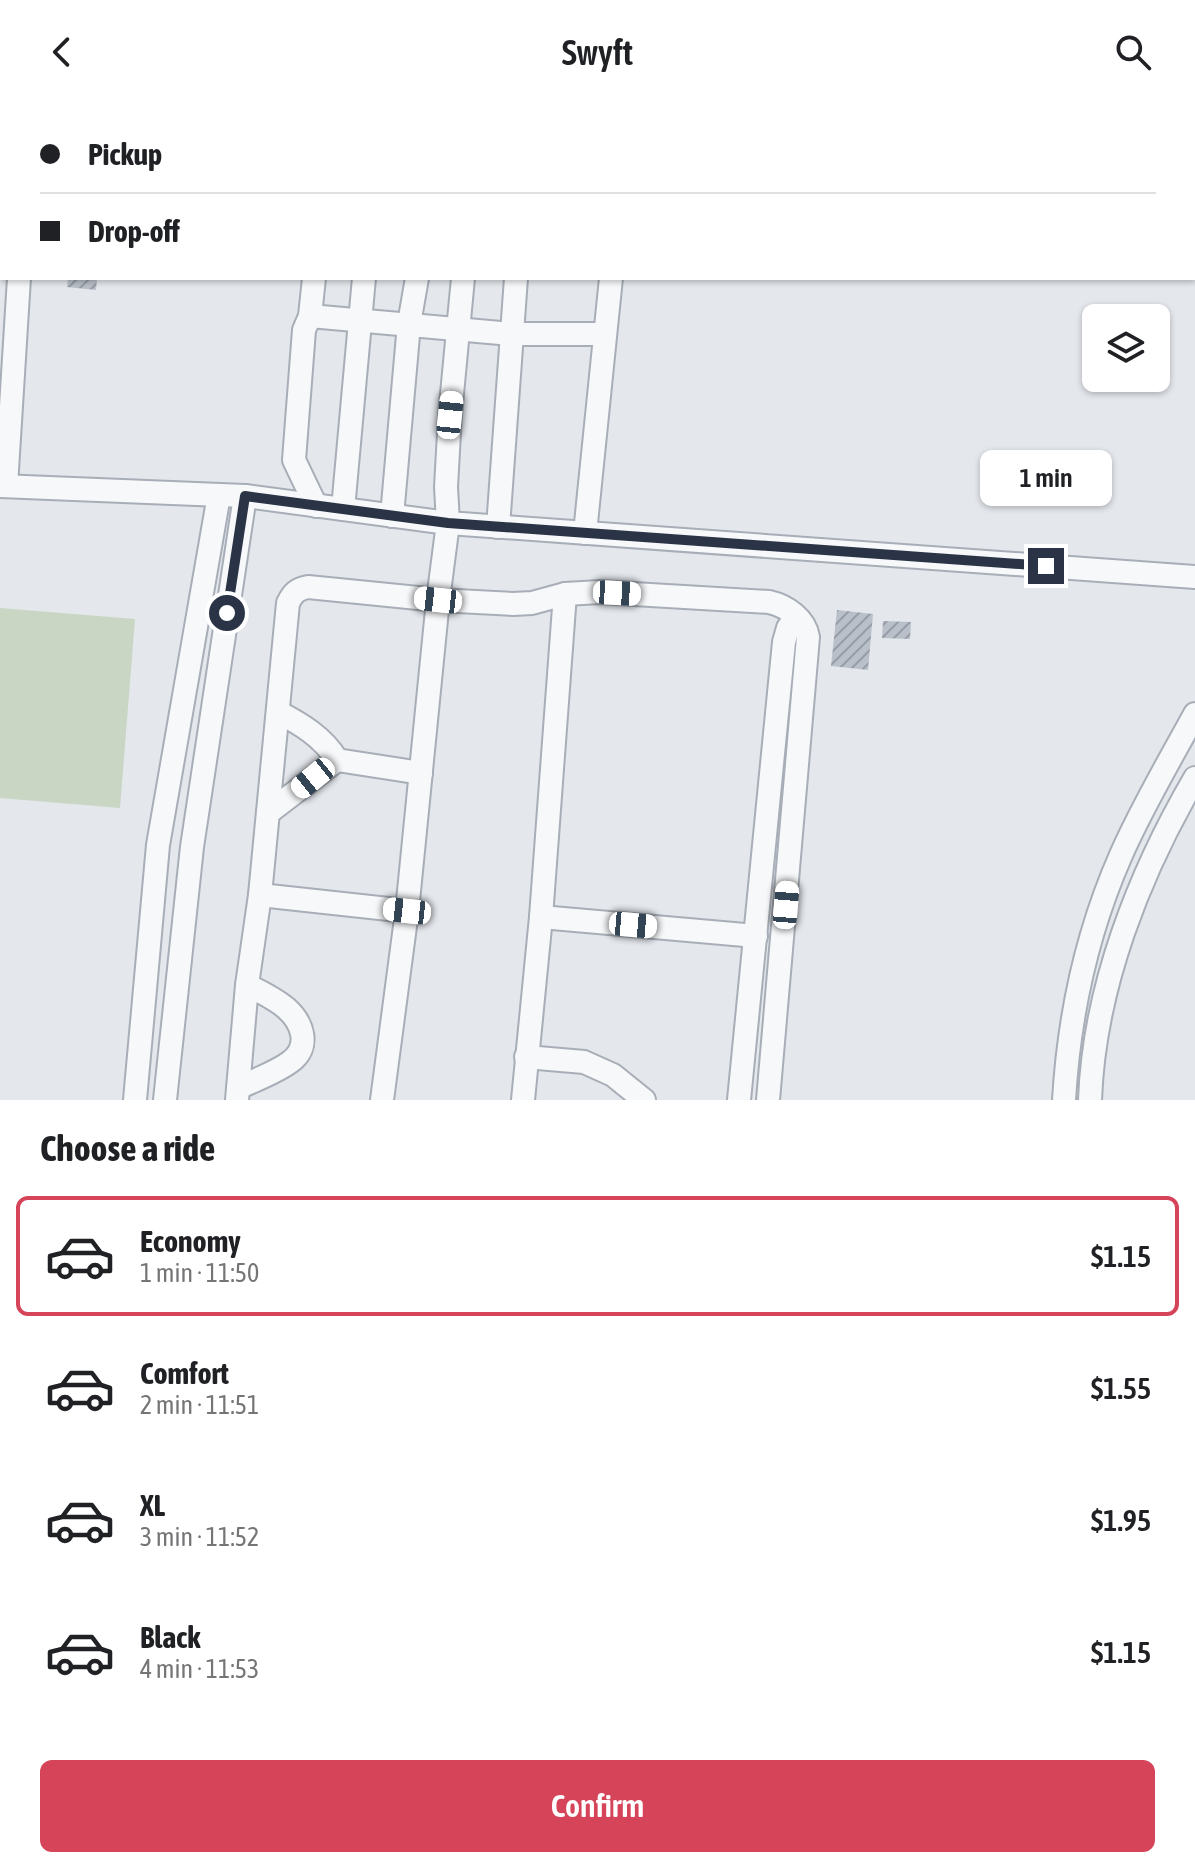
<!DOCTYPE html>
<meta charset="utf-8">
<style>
:root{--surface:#fff;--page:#f6f6f6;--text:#202124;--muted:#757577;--line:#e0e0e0;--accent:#d54458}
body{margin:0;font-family:"Asap Condensed",sans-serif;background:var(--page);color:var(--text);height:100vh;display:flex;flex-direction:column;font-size:30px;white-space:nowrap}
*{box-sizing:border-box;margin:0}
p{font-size:26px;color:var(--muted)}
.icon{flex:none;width:44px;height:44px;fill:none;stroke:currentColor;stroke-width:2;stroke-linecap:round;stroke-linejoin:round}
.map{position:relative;height:996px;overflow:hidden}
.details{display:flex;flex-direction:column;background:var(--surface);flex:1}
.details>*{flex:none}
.top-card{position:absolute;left:0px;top:0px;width:1196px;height:176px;box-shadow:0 2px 6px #0004;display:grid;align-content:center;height:176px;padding:0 40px;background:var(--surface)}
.tools{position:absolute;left:1082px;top:200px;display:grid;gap:16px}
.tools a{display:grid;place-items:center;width:88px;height:88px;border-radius:12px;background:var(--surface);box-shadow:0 2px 6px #0004;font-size:40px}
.end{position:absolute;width:36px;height:36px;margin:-18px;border:10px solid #2a3446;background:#fff;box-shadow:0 0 0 4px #fff}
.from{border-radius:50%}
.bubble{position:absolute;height:56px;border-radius:12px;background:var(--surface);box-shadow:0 2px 6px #0004;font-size:26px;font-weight:600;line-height:56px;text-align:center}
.car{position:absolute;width:24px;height:48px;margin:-24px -12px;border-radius:10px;box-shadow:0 0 6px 2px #0007;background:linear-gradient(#fff 24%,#345 0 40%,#fff 0 76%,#345 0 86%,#fff 0)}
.top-card b{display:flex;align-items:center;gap:28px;height:76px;font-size:30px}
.top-card b+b{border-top:2px solid var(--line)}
.top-card i{width:20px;height:20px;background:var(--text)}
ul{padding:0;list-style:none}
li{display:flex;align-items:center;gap:24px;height:120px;margin:0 16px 12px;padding:0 24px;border:4px solid transparent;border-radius:12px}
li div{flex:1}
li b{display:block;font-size:30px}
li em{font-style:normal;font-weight:600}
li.active{border-color:var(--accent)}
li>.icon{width:72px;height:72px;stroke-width:1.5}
h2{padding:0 40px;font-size:36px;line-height:96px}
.action{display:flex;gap:16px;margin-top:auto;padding:16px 40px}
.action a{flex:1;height:92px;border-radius:12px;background:var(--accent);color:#fff;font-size:32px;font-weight:600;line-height:92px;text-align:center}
header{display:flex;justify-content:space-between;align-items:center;height:104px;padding:0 40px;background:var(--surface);font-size:36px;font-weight:600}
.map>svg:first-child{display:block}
</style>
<header><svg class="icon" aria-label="back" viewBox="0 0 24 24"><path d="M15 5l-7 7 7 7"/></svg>Swyft<svg class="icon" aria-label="search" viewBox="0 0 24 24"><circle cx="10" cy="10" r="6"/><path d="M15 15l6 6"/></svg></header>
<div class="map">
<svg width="1195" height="996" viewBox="0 0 1195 996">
<defs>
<pattern id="building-hatch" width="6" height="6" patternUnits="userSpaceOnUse" patternTransform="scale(2)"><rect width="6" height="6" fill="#bac0ca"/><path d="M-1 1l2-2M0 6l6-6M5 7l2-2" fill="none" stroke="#979da6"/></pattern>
</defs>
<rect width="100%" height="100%" fill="#e4e7ec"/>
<polygon fill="#c9d6c4" points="0,504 135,515 120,704 0,694"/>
<g fill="url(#building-hatch)">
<polygon points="68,174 97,174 96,186 67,183"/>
<polygon points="837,506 873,510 868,566 831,562"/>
<polygon points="883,517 911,518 910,535 882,534"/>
</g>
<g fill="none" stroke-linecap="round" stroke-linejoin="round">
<g stroke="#a8aeb7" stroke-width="26">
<g id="minor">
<polyline points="621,2 621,0"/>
<polyline points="314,174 310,212 304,226 294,356 316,402"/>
<polyline points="310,212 511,230 605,230"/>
<polyline points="0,382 245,392 448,419 1195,473"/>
<polyline points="6,382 19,174"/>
<polyline points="343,405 364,174"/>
<polyline points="392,412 409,220 417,174"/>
<polyline points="498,423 516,174"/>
<polyline points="585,429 611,174"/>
<path d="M278,608C301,620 323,633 337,656"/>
<polyline points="268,709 337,656 421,669"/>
<polyline points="260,791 407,807"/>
<polyline points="541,813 756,832"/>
<polyline points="526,953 584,958 613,971 644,996"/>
<path d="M238,984C255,976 275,969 290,958C311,943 303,919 286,904C274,894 261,888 247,881"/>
<polyline points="135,996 158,741 219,391"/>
<polyline points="165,996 192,743 245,392"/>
<path d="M237,996L247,881L260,791L288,499C293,489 297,485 308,483L438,496L513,500L532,499L565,490L600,488L769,498C787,502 805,515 808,533L768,996"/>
<polyline points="382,996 407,807 438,496 448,419 446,383 450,311 463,174"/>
<polyline points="523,996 541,813 565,490"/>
<polyline points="739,996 784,538 788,524 796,513"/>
<path d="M1064,996C1069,912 1087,828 1121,751C1142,703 1170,656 1195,610"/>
<path d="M1090,996C1094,884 1139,770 1195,674"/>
</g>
</g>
<use href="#minor" stroke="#f7f8fa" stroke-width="22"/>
</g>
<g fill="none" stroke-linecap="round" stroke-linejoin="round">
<polyline stroke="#2a3446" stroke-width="10" points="227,509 245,392 448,419 1046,462"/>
</g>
</svg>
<div class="tools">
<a><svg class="icon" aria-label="layers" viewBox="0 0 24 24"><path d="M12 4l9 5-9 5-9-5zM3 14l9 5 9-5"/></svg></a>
</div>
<i class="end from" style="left:227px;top:509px"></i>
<i class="end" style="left:1046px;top:462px"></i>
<div class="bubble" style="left:980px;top:346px;width:132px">1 min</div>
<i class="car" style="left:450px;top:311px;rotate:6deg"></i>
<i class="car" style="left:617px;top:489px;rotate:93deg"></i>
<i class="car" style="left:438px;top:496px;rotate:276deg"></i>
<i class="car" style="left:313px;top:674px;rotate:231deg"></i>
<i class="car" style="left:786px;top:801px;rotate:5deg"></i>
<i class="car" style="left:407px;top:807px;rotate:276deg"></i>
<i class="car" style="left:633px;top:821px;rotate:95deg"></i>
<div class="top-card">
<b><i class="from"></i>Pickup</b>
<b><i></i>Drop-off</b>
</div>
</div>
<section class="details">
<h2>Choose a ride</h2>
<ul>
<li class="active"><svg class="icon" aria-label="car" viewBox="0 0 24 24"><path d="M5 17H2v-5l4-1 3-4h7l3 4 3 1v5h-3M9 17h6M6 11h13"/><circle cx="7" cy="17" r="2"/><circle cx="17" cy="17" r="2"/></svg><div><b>Economy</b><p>1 min · 11:50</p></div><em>$1.15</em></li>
<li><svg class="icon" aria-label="car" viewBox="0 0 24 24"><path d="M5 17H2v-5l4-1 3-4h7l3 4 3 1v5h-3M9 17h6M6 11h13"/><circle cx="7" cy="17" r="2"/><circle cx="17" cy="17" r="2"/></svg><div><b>Comfort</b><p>2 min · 11:51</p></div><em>$1.55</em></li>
<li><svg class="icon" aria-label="car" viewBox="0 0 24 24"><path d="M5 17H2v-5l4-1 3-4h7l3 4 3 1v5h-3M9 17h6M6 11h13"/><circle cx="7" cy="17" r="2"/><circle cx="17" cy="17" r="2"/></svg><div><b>XL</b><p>3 min · 11:52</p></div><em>$1.95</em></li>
<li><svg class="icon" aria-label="car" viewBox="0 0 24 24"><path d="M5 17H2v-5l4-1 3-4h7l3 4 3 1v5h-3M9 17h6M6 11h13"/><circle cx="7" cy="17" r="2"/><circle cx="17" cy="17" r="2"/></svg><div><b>Black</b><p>4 min · 11:53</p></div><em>$1.15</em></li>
</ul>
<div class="action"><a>Confirm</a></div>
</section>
